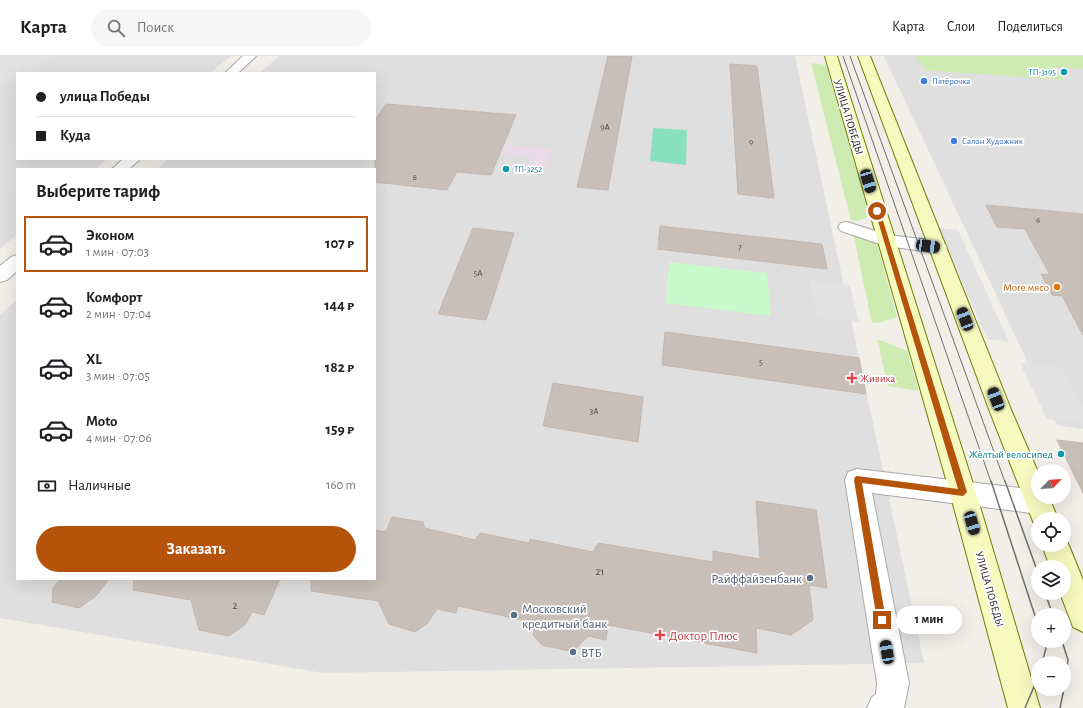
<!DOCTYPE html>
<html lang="ru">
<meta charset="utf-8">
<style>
:root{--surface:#fff;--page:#f6f6f6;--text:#202124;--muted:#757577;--line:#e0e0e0;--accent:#b45309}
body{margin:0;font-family:"Alegreya Sans",sans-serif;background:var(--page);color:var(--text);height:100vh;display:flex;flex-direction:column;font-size:15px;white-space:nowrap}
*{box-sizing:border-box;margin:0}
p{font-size:13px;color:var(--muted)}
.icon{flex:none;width:22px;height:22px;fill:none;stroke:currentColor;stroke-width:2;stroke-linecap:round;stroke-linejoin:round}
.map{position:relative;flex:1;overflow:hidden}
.drawer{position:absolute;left:16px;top:112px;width:360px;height:412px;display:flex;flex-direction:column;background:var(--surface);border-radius:0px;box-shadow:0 4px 16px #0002}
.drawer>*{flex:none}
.guide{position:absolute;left:16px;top:16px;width:360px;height:88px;border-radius:0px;box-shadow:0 4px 16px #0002;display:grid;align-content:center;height:88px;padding:0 20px;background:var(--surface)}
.needle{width:26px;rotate:65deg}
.buttons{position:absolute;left:1031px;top:408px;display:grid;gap:8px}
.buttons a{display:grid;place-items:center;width:40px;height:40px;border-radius:50%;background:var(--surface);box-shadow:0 4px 16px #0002;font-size:20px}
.end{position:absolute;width:18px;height:18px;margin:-9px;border:5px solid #b45309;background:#fff;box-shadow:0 0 0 2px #fff}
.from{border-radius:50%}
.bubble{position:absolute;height:28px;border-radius:14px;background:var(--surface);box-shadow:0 4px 16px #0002;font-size:13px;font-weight:700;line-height:28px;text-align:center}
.car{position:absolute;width:12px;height:24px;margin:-12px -6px;border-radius:5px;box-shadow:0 0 3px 1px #0007;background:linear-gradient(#222 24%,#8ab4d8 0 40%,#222 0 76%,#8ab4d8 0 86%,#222 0)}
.guide b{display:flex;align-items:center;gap:14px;height:38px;font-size:15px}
.guide b+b{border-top:1px solid var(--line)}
.guide i{width:10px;height:10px;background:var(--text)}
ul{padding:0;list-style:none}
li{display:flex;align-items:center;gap:12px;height:56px;margin:0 8px 6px;padding:0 12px;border:2px solid transparent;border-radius:0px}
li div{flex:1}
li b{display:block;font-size:15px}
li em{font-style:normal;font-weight:700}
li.selected{border-color:var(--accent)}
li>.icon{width:36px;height:36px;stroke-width:1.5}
h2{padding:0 20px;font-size:18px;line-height:48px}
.pay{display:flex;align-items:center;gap:10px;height:44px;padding:0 20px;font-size:15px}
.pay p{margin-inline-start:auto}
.action{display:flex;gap:8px;margin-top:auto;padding:8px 20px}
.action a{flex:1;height:46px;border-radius:24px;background:var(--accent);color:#fff;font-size:16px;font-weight:700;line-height:46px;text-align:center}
header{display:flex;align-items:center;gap:24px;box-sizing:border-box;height:56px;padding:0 20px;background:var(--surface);border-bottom:1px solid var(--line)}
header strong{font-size:19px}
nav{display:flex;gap:22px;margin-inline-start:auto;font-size:14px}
.search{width:280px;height:36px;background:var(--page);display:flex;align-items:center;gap:10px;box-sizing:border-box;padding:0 14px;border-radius:22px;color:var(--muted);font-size:15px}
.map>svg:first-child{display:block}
</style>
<header>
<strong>Карта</strong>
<div class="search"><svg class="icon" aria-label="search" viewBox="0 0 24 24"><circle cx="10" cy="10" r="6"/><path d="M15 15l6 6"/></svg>Поиск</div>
<nav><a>Карта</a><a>Слои</a><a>Поделиться</a></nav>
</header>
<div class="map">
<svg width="1083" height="652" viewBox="0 0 1083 652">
<rect width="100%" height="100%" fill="#f2efe9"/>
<g fill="#e0dfdf">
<polygon points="0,0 231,0 210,17 17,17 17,103 107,103 95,113 17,113 17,178 0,193"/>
<polygon points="279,0 795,0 924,607 323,617 0,562 0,259 17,243 17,523 375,523 375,113 157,113 168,103 375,103 375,17 260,17"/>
<polygon points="884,0 1083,0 1083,373 1057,369"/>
</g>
<polygon fill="#ebdbe8" points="488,87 551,93 545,113 529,112 533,100 484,96"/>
<g fill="#cdebb0">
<polygon points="916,0 1083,0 1083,13 1053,11 1064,24 924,14"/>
<polygon points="811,7 826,9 870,160 858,165 851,164"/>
<polygon points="853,177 876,184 897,261 882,266 872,267"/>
<polygon points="877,283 907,295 919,335 888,330"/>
</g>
<polygon fill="#c8facc" points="669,206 767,217 771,260 666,247"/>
<polygon fill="#88e0be" points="653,72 687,74 686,109 650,105"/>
<g fill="#e2e2e2">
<polygon points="5,0 56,0 29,17 17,17 17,24 8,30 0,29 0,3"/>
<polygon points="939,172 958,174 1009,286 987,283"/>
<polygon points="809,224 850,229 859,266 817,262"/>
<polygon points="1020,307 1062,311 1083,350 1083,367 1047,363"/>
</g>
<g fill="#c7bfb8" stroke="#c4b6ab">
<polygon points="608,0 632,0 608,134 577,131"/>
<polygon points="730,8 757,10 774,142 738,138"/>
<polygon points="386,48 516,59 491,119 457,116 447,134 375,126 375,64"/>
<polygon points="986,149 1083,158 1083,279 1062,240 1052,239 1041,218 1050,219 1025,173 997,171"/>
<polygon points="660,170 822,188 827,213 658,193"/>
<polygon points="473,172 514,177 486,264 438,258"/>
<polygon points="665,276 859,302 866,338 662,309"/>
<polygon points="553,327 643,341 638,386 543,370"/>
<polygon points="1057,384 1083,387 1083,437"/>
<polygon points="756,445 816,454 827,532 809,529 813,564 791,579 756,572 757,597 608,569 606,584 588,580 573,596 542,589 533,579 536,567 458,550 456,557 437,553 427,568 415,576 389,568 378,545 311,535 311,523 375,523 375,474 386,476 392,461 423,466 425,472 475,484 480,477 529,487 530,483 593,496 598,487 713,506 713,495 760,503"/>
<polygon points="60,523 109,523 96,540 79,552 52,546 53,532"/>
<polygon points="134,523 280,523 264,559 252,556 246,568 229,580 199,574 191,544 133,534"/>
</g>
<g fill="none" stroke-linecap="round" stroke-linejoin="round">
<g stroke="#a9a9a9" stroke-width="2">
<g id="minor">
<polygon points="243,0 256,0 238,17 225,17"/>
<polygon points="123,103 140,103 129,113 112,113"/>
<polygon points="847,166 888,179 938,185 944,187 947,191 944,195 938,197 886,190 841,175 838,171 841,167"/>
<polygon points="17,199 17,215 7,224 0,226 0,210 11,201"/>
<polygon points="857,413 1038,434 1038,441 1050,441 1052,446 1048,454 1039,458 872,437 909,627 904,652 867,652 872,641 876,638 877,627 845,424 848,416"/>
</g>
</g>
<g stroke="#707d05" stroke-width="2">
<g id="secondary">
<polygon points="825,0 837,0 976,437 1040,652 1008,652 950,437"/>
<polygon points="858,0 870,0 1012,356 1038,416 1038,441 1049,441 1058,463 1038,463 1038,472 1036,472 1032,463 990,356"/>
<polygon points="1065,480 1083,524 1083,576 1073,571 1060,537 1064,537 1064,511 1050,511 1042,489 1064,489"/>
</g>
</g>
<use href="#minor" fill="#fff" fill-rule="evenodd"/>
<use href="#secondary" fill="#f7fabf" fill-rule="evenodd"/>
<g stroke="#707070" stroke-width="1">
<polyline points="843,0 991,426"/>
<polyline points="850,0 1005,426"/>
</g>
<g stroke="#707070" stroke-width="1.5">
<polyline points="991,425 1038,569"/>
<polyline points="1005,425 1038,517"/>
<polyline points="1045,537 1053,559"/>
<polyline points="1062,585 1068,604 1064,631"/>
<polyline points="1042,607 1046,592 1043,585"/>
<polyline points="1025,652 1038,621"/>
<polyline points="1060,652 1064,633"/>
</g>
</g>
<polygon fill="#b45309" points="877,153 880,155 967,436 963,440 862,427 886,564 885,567 882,569 879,567 877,564 854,424 855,421 857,420 958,433 875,155"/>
<g fill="#0f9aa8" stroke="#fff" stroke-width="1.5">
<circle cx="1064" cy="16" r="4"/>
<circle cx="506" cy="113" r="4"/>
<circle cx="1061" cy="398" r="4"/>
</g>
<g fill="#3f7fe0" stroke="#fff" stroke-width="1.5">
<circle cx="924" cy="25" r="4"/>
<circle cx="954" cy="85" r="4"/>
</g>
<circle fill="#e8710a" stroke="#fff" stroke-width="1.5" cx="1057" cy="231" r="4"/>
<g fill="#e0444e" stroke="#fff" stroke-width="1.5">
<path d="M850 316h4v4h4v4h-4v4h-4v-4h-4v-4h4z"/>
<path d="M658 573h4v4h4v4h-4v4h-4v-4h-4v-4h4z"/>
</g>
<g fill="#5c6f8a" stroke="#fff" stroke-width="1.5">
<circle cx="810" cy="522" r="4"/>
<circle cx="514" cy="559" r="4"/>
<circle cx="573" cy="596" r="4"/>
</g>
<g text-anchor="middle" stroke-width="3.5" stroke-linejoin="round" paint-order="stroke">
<g font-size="9" fill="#0d838f" stroke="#fff" text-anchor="end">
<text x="1056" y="19">ТП-3195</text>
<text x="514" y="116" text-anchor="start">ТП-3252</text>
</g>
<g font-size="9" fill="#366cbe" stroke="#fff" text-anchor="start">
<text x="932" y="28">Пятёрочка</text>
<text x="962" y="88">Салон Художник</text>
</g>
<g font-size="9" fill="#4b4948">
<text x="605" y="74">9А</text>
<text x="751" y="89">9</text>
<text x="415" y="124">8</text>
<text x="1038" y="167">6</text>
<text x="740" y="194">7</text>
<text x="478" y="220">5А</text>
<text x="761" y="309">5</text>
<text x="594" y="358">3А</text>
</g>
<g font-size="11" fill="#222" stroke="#fff">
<text transform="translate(849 61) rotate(73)" y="4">УЛИЦА ПОБЕДЫ</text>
<text transform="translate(990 533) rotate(74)" y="4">УЛИЦА ПОБЕДЫ</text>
</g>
<g font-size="11" fill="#c56008" stroke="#fff" text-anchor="end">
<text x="1049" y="235">More мясо</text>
</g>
<g font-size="11" fill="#be3a42" stroke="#fff" text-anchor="start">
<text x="860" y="326">Живика</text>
</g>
<g font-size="11" fill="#0d838f" stroke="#fff" text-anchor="end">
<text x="1053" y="402">Жёлтый велосипед</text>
</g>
<g font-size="11" fill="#4b4948">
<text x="600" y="519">21</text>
<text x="235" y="553">2</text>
</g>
<g font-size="13" fill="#4e5e75" stroke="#fff" text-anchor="start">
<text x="802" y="527" text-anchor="end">Райффайзенбанк</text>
<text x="522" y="557">Московский<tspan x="522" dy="15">кредитный банк</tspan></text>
<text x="581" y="601">ВТБ</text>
</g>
<g font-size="13" fill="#be3a42" stroke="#fff" text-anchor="start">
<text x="669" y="584">Доктор Плюс</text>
</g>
</g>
</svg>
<div class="buttons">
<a><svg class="needle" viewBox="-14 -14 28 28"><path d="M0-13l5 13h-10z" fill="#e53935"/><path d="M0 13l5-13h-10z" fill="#757577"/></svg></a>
<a><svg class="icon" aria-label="locate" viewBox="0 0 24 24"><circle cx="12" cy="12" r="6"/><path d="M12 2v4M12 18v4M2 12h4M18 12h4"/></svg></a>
<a><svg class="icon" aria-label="layers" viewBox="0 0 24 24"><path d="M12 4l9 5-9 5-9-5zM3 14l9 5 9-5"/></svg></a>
<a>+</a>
<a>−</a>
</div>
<i class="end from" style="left:877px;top:155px"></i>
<i class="end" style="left:882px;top:564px"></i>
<div class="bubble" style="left:896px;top:550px;width:66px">1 мин</div>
<i class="car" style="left:868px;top:125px;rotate:163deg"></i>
<i class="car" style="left:928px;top:190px;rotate:98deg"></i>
<i class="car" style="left:965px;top:263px;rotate:339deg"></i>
<i class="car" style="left:996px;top:343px;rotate:339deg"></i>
<i class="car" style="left:972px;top:467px;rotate:164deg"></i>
<i class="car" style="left:887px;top:596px;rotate:350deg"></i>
<div class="guide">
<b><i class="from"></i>улица Победы</b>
<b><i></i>Куда</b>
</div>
<section class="drawer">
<h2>Выберите тариф</h2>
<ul>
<li class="selected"><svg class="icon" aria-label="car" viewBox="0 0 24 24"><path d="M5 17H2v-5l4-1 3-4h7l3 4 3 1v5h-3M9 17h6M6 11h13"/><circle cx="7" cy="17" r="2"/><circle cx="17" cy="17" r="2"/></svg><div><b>Эконом</b><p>1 мин · 07:03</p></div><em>107 ₽</em></li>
<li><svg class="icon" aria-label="car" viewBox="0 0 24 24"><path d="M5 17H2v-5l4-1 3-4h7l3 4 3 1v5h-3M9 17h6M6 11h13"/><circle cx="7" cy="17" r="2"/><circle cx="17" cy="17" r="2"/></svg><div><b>Комфорт</b><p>2 мин · 07:04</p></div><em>144 ₽</em></li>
<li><svg class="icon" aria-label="car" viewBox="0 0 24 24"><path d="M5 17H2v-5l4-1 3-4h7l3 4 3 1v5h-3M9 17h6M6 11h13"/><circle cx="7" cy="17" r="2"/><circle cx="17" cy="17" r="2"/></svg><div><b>XL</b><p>3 мин · 07:05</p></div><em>182 ₽</em></li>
<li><svg class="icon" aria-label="car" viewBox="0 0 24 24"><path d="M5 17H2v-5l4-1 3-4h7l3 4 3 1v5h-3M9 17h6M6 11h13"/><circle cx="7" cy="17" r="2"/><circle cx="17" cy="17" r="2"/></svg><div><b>Moto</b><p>4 мин · 07:06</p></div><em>159 ₽</em></li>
</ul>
<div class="pay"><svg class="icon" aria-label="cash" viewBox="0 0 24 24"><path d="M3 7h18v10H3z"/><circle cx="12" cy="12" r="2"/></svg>Наличные<p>160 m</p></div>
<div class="action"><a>Заказать</a></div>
</section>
</div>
